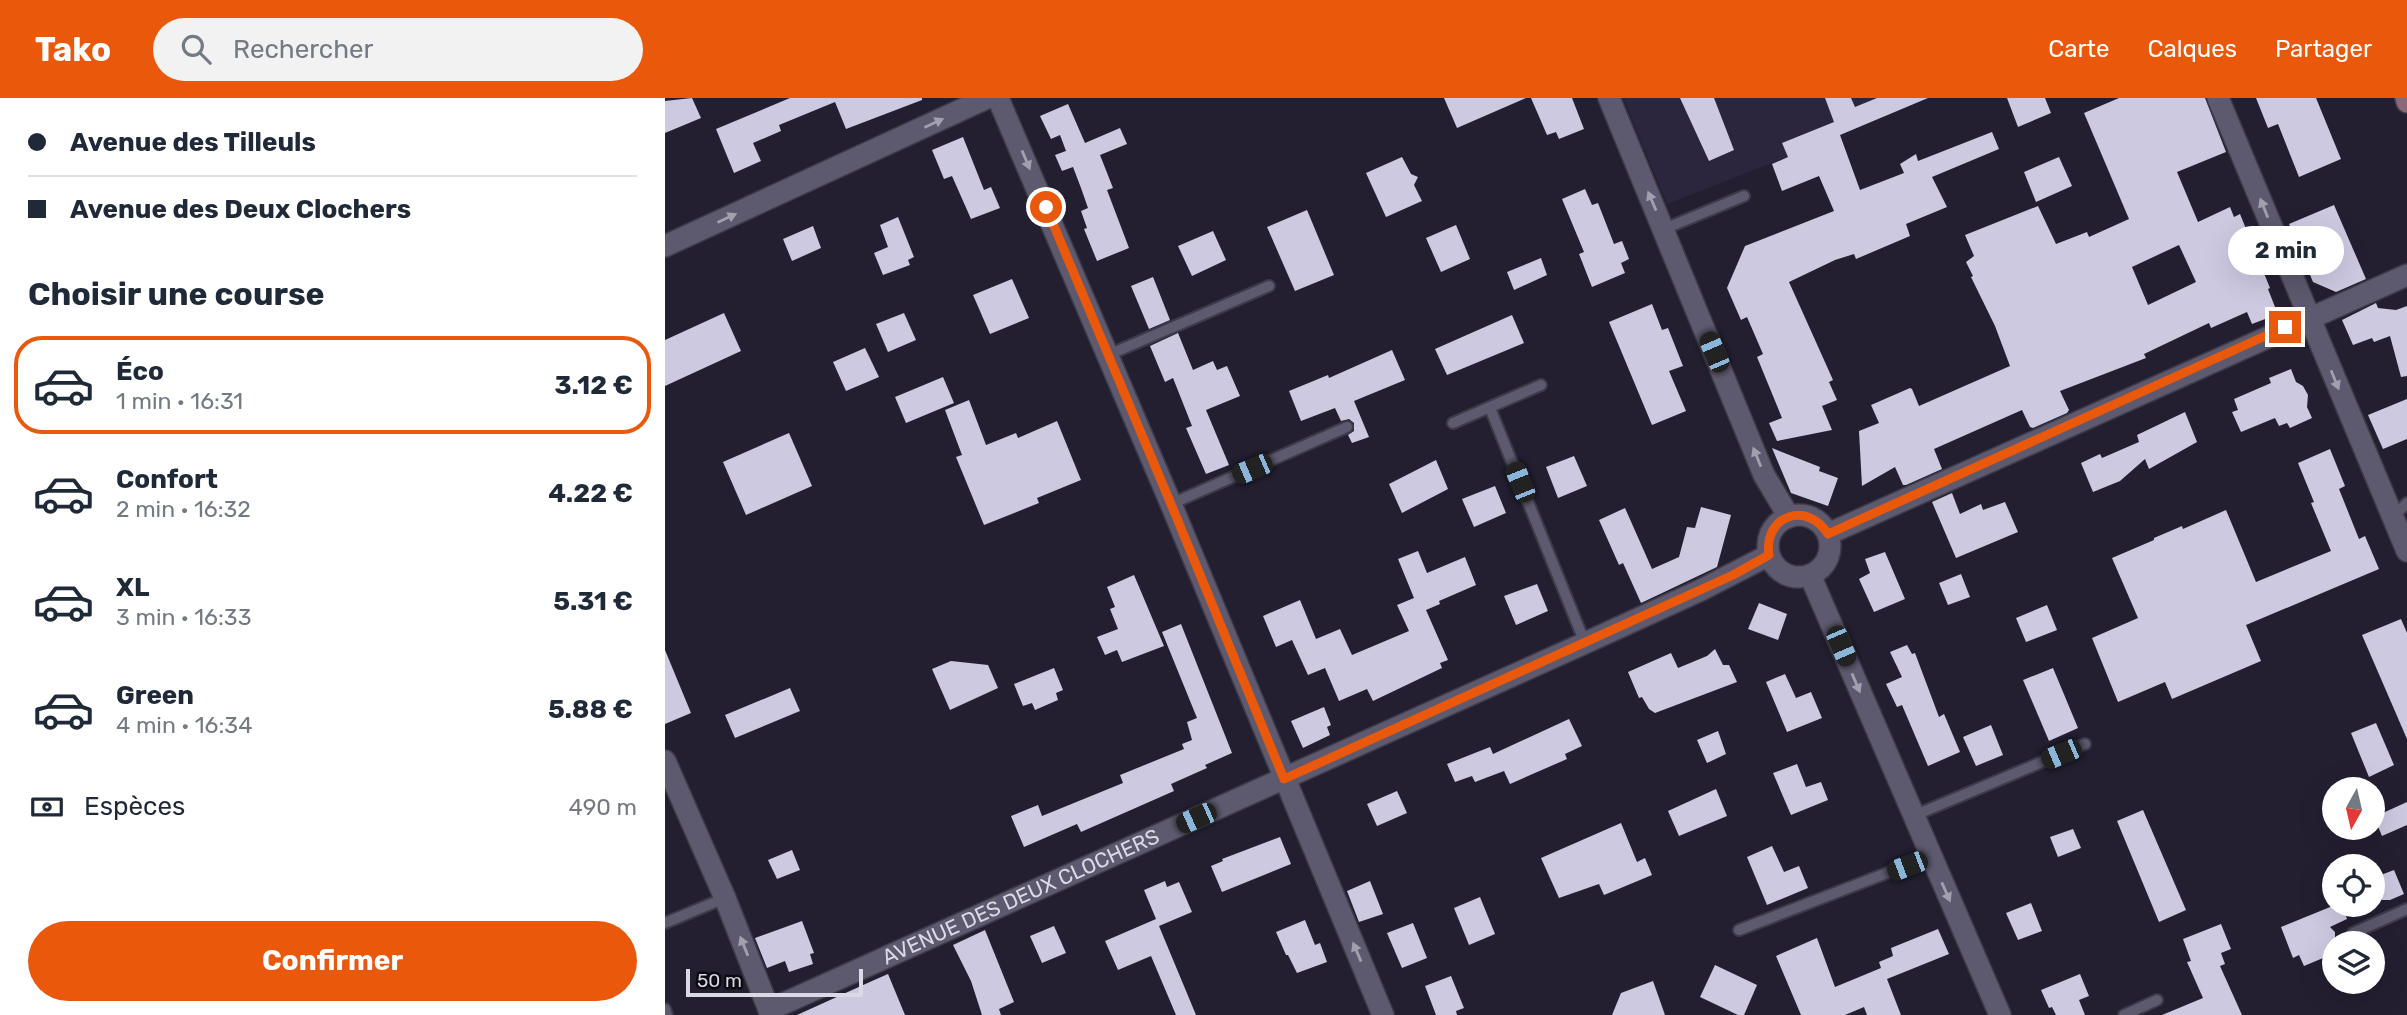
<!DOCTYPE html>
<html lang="fr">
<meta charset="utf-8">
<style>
:root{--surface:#fff;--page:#f2f2f3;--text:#1f2937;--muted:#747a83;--line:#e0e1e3;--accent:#ea580c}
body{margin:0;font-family:Rubik,sans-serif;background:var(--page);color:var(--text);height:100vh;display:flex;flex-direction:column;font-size:26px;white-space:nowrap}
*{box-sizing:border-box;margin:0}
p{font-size:23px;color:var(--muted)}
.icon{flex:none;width:38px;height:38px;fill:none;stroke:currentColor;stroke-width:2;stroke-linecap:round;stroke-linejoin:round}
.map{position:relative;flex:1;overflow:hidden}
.details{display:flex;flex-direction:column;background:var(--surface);width:665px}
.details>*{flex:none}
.banner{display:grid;align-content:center;height:154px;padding:0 28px;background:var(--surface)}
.needle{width:46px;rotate:188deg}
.buttons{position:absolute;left:1657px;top:679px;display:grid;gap:14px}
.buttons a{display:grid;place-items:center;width:63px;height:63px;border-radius:50%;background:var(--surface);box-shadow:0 7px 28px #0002;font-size:35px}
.scale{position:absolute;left:21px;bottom:18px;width:177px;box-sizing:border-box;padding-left:7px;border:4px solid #dbd9e5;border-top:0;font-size:19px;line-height:24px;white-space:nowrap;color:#dbd9e5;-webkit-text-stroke:5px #0c0a12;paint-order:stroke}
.end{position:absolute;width:32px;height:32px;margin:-16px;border:9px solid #ea580c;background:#fff;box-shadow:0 0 0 4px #fff}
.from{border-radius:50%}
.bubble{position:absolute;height:49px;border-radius:24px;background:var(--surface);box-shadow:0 7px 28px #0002;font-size:23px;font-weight:700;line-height:49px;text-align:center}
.car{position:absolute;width:21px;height:42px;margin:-21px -10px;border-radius:9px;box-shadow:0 0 5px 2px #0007;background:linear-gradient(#222 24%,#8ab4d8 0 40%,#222 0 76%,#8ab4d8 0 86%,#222 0)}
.banner b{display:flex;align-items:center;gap:24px;height:66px;font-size:26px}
.banner b+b{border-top:2px solid var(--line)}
.banner i{width:18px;height:18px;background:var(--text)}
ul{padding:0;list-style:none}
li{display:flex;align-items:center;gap:21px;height:98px;margin:0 14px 10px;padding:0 14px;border:4px solid transparent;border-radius:28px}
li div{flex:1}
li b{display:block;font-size:26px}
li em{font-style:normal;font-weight:700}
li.on{border-color:var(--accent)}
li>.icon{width:63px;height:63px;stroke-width:1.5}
h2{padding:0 28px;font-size:32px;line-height:84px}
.pay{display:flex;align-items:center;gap:18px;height:77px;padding:0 28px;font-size:26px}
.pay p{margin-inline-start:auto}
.button{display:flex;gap:14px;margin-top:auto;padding:14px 28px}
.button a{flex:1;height:80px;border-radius:42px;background:var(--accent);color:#fff;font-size:28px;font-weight:700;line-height:80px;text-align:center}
header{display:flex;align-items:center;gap:42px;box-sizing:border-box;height:98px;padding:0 35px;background:var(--accent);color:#fff}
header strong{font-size:33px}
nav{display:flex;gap:38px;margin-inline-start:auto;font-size:24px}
.search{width:490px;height:63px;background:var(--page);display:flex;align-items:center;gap:18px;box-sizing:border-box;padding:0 24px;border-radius:38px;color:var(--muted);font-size:26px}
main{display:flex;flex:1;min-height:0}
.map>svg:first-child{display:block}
</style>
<header>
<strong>Tako</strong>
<div class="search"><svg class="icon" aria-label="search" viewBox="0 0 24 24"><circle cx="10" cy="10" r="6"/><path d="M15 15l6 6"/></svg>Rechercher</div>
<nav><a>Carte</a><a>Calques</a><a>Partager</a></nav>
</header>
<main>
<section class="details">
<div class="banner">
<b><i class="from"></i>Avenue des Tilleuls</b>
<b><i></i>Avenue des Deux Clochers</b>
</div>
<h2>Choisir une course</h2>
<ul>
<li class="on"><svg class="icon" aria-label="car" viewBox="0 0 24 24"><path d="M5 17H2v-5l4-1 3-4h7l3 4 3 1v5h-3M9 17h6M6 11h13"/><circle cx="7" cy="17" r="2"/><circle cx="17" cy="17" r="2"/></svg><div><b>Éco</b><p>1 min · 16:31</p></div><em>3.12 €</em></li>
<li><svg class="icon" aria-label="car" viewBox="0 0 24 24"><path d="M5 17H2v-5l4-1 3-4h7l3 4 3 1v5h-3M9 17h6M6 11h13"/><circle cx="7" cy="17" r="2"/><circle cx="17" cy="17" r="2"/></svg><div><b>Confort</b><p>2 min · 16:32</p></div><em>4.22 €</em></li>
<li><svg class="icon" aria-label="car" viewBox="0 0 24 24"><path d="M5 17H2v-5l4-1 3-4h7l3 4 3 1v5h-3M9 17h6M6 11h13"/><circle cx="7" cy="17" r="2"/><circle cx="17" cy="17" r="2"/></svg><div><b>XL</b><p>3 min · 16:33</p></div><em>5.31 €</em></li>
<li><svg class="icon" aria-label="car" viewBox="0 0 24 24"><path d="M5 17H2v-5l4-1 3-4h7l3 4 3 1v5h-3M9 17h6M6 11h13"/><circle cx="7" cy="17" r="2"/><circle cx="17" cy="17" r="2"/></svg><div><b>Green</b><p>4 min · 16:34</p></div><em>5.88 €</em></li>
</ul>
<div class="pay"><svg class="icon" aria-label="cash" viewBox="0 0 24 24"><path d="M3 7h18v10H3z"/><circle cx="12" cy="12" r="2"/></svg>Espèces<p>490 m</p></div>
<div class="button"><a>Confirmer</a></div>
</section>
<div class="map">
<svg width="1742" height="917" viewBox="0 0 1742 917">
<rect width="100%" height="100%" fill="#231f31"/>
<polygon fill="#2b253d" points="958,0 1249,0 1251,5 1123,59 1002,106"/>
<g fill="#cdc9e1" fill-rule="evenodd">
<polygon points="27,0 36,20 0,35 0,3"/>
<polygon points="125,0 257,0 257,2 181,31 170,4 114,27 116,33 88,45 96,63 69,75 51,31"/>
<polygon points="779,0 861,0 792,30"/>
<polygon points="866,0 907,0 919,31 894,41 891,34 882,37"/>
<polygon points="1015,0 1049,0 1069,52 1044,63"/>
<polygon points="1160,0 1186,0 1190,9 1212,0 1263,0 1175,37 1195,92 1239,75 1235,66 1251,56 1253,63 1327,34 1334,51 1267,79 1282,109 1241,126 1245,138 1191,161 1189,156 1170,162 1124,184 1168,282 1164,284 1172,302 1157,308 1167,332 1112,343 1104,325 1117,320 1092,259 1098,256 1082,219 1076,222 1062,190 1080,148 1169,113 1154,78 1117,93 1107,66 1123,59 1117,45 1169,24"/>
<polygon points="1342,0 1380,0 1386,15 1353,29"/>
<path d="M1454,0H1540L1561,54L1512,74L1533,124L1565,109L1569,119L1575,116L1605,190L1603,191L1610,209L1608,218L1587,226L1582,214L1546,230L1544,225L1479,256L1481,260L1395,293L1404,312L1402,315L1368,330L1365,329L1357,312L1269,351L1277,371L1241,387H1238L1230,369L1197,388L1194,333L1214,325L1206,307L1245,290L1247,291L1254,308L1345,268L1330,228L1306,179L1308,178L1301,164L1309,158L1300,137L1373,108L1391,146L1422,134L1424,139L1464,121L1419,15ZM1514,147L1531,184L1483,207L1467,169Z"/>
<polygon points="1591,0 1651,0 1676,61 1634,79 1613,26 1603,30"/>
<polygon points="403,6 420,45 455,30 462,46 435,57 448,90 442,92 464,150 432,163 419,131 422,130 416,113 423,110 416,90 408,69 397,73 390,57 401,53 395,37 386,41 375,18"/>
<polygon points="298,39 319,92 326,89 335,110 306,121 287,78 279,81 267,52"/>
<polygon points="737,59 746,76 753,79 749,87 757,103 721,119 701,75"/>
<polygon points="1394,59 1407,88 1371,104 1359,74"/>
<polygon points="920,91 927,107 933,105 949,146 957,143 964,161 956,165 960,175 927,189 914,156 919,154 897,101"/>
<polygon points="1669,107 1701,181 1671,194 1648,184 1624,126"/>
<polygon points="642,112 669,177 630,193 602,129"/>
<polygon points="233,119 249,159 243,162 245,167 218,177 209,155 223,149 215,127"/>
<polygon points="791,127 805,161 776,174 761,140"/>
<polygon points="148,128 156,150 127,163 118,141"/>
<polygon points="548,133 561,162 527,178 513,148"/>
<polygon points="876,160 882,177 849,192 842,174"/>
<polygon points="488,179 505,222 484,231 466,188"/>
<polygon points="347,181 364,220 325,236 308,197"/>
<polygon points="1711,205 1713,210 1731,212 1742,208 1742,278 1736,279 1725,238 1709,244 1707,240 1688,247 1677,222"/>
<polygon points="987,206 997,232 1003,230 1018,268 1004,273 1021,313 987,327 944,224"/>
<polygon points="59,215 76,253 0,288 0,242"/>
<polygon points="239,215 251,242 223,254 211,226"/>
<polygon points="847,217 859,245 782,277 770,251"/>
<polygon points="513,235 528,272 548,263 552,272 562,268 575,298 541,312 564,367 541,376 521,330 527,328 508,280 500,284 485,248"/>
<polygon points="200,250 214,279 181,293 168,264"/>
<polygon points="727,252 740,282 689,303 704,339 687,345 683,337 689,333 689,325 684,321 676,323 670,310 636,323 624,293 663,277 664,280"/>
<polygon points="1626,271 1631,284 1638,288 1643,297 1642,309 1647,320 1625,330 1622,325 1614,328 1610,320 1576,334 1567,314 1573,312 1569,301 1606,285 1604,280"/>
<polygon points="278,279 289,305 241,325 230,299"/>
<polygon points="1742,301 1742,341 1718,351 1703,317"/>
<polygon points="304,302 321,347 351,335 353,340 392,323 416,382 372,400 374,405 319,427 291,359 297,357 280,312"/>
<polygon points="1520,314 1532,344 1484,371 1480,361 1455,383 1428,394 1416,365 1435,356 1437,360 1474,344 1472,337"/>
<polygon points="124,335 147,388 81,417 58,364"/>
<polygon points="1107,350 1155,369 1154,373 1173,380 1163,408 1126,395"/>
<polygon points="1665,351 1680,388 1674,391 1694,441 1700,438 1714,471 1581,527 1596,563 1507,601 1500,584 1453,604 1427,540 1473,520 1447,460 1489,442 1489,440 1517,428 1518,431 1561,412 1591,484 1666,453 1646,405 1649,404 1633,365"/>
<polygon points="909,358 922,388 893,400 881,369"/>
<polygon points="771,362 783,391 737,415 724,386"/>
<polygon points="830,388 841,415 809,429 797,401"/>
<polygon points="1287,395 1295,416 1316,406 1318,412 1340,404 1353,434 1291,460 1267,404"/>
<polygon points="1036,409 1066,417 1052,469 976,505 958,465 954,467 934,422 960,410 987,471 1014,459 1022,429 1030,430"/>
<polygon points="753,453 762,475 800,459 811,487 774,503 775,506 761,512 783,562 775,565 777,570 708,603 702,591 674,603 660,570 643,577 627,542 611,549 598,518 635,502 651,541 675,531 687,557 744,533 732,507 749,500 733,461"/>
<polygon points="1220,454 1240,501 1209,514 1194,481 1205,475 1200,461"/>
<polygon points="1296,476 1305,499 1283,507 1274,485"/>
<polygon points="469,477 499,548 457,564 452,552 440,557 432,539 453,531 445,511 450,509 442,489"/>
<polygon points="872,486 883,513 851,527 839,498"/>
<polygon points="1094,505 1122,516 1113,542 1083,531"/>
<polygon points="1382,507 1392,532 1361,544 1351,520"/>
<polygon points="1736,521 1742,535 1742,641 1697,537"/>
<polygon points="516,526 567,655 540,667 542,670 506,686 509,693 416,734 412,726 359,749 346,718 373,707 377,718 458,685 455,677 519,651 517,646 527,642 522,624 532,620 497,534"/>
<polygon points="1242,547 1247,556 1250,555 1274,619 1279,616 1295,654 1263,668 1237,607 1232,609 1221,586 1237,579 1225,554"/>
<polygon points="1050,551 1058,567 1064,567 1072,584 990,615 984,611 977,599 974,600 963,574 1006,555 1013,570 1042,558"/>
<polygon points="0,552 26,615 0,626"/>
<polygon points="286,563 323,567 333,590 285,612 267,571"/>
<polygon points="389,570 398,592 391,595 393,602 370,612 367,605 358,608 349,586"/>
<polygon points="1388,570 1413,630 1384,643 1358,582"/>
<polygon points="1120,576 1131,600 1146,594 1157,620 1122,634 1101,584"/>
<polygon points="125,590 135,613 70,640 60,617"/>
<polygon points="659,609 666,627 662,629 665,637 638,650 626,623"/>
<polygon points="904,621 917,648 900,656 902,661 845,686 839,673 810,684 807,678 790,684 782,666 825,649 828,656"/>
<polygon points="1711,625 1729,667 1704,679 1686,635"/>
<polygon points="1326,627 1338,657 1311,668 1298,639"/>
<polygon points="1053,633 1061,656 1042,665 1032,642"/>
<polygon points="1132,666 1141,689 1156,684 1163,702 1126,717 1108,675"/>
<polygon points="1051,691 1062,718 1014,738 1003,713"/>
<polygon points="732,693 742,715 712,728 702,706"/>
<polygon points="1742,704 1742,727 1717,738 1709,719"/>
<polygon points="1478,712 1521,812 1494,824 1452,723"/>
<polygon points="956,725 972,764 980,760 987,777 939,797 934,786 894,800 876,760"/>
<polygon points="1408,731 1416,750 1393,759 1385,739"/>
<polygon points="615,739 626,766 557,794 546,768 558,763 557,761"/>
<polygon points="1107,748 1119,774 1134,768 1143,790 1102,807 1082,759"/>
<polygon points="127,752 135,772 112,781 103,762"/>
<polygon points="1729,772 1739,796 1725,802 1717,802 1708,780"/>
<polygon points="500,783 502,789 514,784 527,814 494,828 531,917 511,917 486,858 453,872 440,843 491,821 479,792"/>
<polygon points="705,783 718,816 694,824 682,793"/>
<polygon points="815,799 830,836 804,847 789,810"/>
<polygon points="1366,805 1377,833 1353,842 1341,815"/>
<polygon points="1670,807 1677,807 1682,821 1665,829 1670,834 1670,855 1639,868 1634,857 1628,860 1616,829"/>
<polygon points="640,822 650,847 655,845 662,864 632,875 623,857 621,857 611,834"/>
<polygon points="137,823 149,855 145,856 148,866 124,874 120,863 102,870 90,840"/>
<polygon points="748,825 762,860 737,870 722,835"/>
<polygon points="1556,826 1566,851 1556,855 1560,866 1555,868 1577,917 1497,917 1538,900 1522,864 1526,863 1518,841"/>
<polygon points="389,828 401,855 377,865 365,838"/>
<polygon points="1273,831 1284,856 1222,881 1236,917 1202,917 1199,909 1180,917 1136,917 1111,858 1152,840 1170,889 1216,870 1214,864 1228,858 1226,850"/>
<polygon points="320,832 349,904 334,911 336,917 317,917 306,883 288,847"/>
<polygon points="1050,867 1092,887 1079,917 1073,917 1035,899"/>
<polygon points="223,876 240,917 132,917 207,883"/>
<polygon points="1415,876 1424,898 1414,902 1420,917 1391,917 1387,909 1384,910 1376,892"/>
<polygon points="786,878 799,910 791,913 792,917 771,917 760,888"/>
<polygon points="988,883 1000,917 947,917 956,895"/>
</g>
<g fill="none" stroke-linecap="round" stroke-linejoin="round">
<g stroke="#3e3b49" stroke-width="14">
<g id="lane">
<polyline points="999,131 1079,98"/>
<polyline points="443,257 604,188"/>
<polyline points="825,310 920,545"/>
<polyline points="788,325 876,287"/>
<polyline points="506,406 682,329"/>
<polyline points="1727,420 1742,405"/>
<polyline points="1248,718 1420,646"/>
<polyline points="0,825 60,800"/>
<polyline points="1074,832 1266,758"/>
<polyline points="1688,835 1742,811"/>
<polyline points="0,911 2,917"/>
<polyline points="1459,917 1492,902"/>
</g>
</g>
<g stroke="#3e3b49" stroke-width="24">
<g id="street">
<polyline points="333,0 506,406 718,917"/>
<polyline points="944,0 1099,377 1124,419"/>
<polyline points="1553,0 1742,453"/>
<polyline points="0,148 322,0"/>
<circle cx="1134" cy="448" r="31"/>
<polyline points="1163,436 1742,177"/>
<polyline points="1145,477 1335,917"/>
<polyline points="0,663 60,800 106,917"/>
<path id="s1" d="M104,912L920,545L1036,492L1104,457"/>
</g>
</g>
<g stroke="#3e3b49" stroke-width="24">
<polyline id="secondary" points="1741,0 1742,4"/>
</g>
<use href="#lane" stroke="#5d596e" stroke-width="10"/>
<use href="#street" stroke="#5d596e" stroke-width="21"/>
<use href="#secondary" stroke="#8c6778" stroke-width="21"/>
</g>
<defs><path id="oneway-solid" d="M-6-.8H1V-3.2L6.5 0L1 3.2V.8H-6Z" transform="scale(1.75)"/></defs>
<g fill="#a29faf">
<use href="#oneway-solid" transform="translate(269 25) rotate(-25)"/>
<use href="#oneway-solid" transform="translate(361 62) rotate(67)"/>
<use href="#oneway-solid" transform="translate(987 103) rotate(-113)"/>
<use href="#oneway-solid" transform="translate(1599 110) rotate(-112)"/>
<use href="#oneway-solid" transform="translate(62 120) rotate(-25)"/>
<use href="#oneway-solid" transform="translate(1670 282) rotate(68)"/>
<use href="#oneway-solid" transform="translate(1092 359) rotate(-112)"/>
<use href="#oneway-solid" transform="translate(1191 585) rotate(67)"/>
<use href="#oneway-solid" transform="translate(1281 794) rotate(66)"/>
<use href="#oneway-solid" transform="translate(79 848) rotate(-112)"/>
<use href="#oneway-solid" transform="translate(692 854) rotate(-113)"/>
</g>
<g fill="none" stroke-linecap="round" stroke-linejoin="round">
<path stroke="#ea580c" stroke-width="9" d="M381,109L506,406L619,681L1068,477L1104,457C1098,418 1142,402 1163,436L1620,229"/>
</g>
<g text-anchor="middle" stroke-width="7" stroke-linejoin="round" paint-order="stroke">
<g font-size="21" fill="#dbd9e5" stroke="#0c0a12">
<text dy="7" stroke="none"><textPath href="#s1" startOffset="276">AVENUE DES DEUX CLOCHERS</textPath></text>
</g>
</g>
</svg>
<div class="buttons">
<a><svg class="needle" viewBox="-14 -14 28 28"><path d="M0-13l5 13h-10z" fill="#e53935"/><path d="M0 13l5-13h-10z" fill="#747a83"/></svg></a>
<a><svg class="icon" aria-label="locate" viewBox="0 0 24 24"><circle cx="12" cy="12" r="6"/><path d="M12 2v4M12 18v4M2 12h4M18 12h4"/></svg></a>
<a><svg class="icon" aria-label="layers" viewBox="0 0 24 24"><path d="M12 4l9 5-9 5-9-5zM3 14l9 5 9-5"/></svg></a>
</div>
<div class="scale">50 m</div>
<i class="end from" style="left:381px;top:109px"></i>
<i class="end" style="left:1620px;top:229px"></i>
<div class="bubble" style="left:1563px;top:128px;width:116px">2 min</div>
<i class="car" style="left:1049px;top:254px;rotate:337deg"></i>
<i class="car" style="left:587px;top:371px;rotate:247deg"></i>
<i class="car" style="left:855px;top:384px;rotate:338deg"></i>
<i class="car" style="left:1176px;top:548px;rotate:157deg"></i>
<i class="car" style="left:1396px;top:656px;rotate:247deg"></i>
<i class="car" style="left:531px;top:720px;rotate:246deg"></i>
<i class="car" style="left:1242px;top:768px;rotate:249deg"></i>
</div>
</main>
